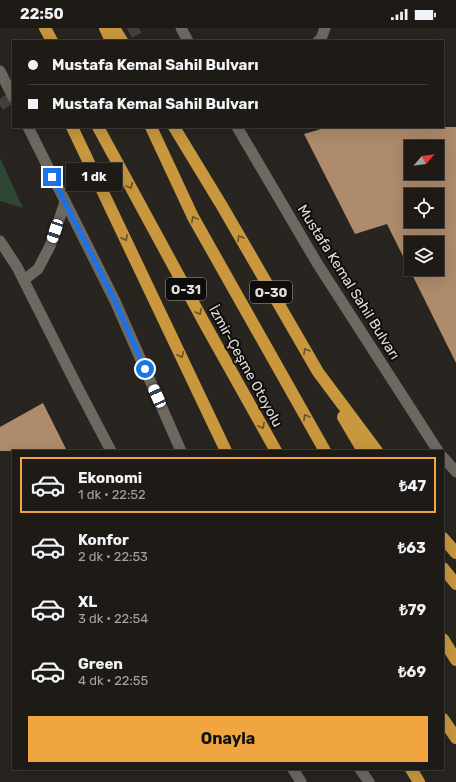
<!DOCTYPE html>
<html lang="tr">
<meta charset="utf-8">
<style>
:root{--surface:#1e1b17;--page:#2b2824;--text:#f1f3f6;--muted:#a1a1a1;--line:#3c3936;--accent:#f1a540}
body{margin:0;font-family:Rubik,sans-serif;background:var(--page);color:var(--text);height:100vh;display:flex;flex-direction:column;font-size:15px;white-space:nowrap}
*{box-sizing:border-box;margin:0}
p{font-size:13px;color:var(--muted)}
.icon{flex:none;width:22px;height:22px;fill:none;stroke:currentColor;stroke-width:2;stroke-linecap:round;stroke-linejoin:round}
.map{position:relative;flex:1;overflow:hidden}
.side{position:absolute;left:12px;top:422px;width:432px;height:320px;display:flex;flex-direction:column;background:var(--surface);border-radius:0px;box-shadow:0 4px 16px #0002,0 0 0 1px var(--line)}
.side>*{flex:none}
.hud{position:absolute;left:12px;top:12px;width:432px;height:88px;border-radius:0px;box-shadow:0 4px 16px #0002,0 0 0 1px var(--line);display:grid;align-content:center;height:88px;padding:0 16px;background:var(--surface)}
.needle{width:26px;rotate:62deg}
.buttons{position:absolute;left:404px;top:112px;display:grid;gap:8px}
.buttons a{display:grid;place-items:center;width:40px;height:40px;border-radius:0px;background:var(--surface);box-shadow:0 4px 16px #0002,0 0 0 1px var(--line);font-size:20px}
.end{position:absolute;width:18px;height:18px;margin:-9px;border:5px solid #1a73e8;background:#fff;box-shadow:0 0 0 2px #fff}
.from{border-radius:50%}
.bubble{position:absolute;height:28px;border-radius:0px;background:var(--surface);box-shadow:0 4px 16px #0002,0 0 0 1px var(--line);font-size:13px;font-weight:700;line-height:28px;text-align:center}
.car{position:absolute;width:12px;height:24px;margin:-12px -6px;border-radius:5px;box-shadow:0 0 3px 1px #0007;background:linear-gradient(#fff 24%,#345 0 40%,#fff 0 76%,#345 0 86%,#fff 0)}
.hud b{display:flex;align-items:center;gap:14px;height:38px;font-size:15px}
.hud b+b{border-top:1px solid var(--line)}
.hud i{width:10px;height:10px;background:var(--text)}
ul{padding:7px 0 0;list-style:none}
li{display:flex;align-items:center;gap:12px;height:56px;margin:0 8px 6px;padding:0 8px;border:2px solid transparent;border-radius:0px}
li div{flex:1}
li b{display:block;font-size:15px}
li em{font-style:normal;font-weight:700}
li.active{border-color:var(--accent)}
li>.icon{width:36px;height:36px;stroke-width:1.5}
.button{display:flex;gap:8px;margin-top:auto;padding:8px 16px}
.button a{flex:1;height:46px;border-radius:0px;background:var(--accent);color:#111;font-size:16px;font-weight:700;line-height:46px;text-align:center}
.status{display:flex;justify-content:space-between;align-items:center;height:28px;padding:0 20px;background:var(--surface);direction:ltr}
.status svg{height:11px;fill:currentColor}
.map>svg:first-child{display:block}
</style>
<div class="status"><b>22:50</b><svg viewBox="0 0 49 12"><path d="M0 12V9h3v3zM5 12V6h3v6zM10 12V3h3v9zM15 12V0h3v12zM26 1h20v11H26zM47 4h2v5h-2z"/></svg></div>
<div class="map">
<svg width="456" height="754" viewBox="0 0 456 754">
<rect width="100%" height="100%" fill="#28241f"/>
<polygon fill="#2d4635" points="0,130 23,180 0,173"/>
<g fill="#ad8b6c" fill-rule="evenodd">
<path d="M328,99H456V335L387,196L355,206L304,106ZM411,119H437V145H411ZM411,167H437V193H411ZM411,215H437V241H411Z"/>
<polygon points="43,375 67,423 0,423 0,399"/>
</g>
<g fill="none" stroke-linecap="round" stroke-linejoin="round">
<g stroke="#44403b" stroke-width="11" stroke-dasharray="11 5.5" stroke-linecap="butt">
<polyline points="115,13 139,0"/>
<polyline points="0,77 13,69"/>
</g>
<g stroke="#6e6862" stroke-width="11">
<polyline points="0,213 17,239 78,360 111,423"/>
<polyline points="24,252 38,241 50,218 65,174"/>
<polyline points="293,741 301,754"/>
</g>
<polyline stroke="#6e6862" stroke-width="11" points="318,13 321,11 325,0"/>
<g stroke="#6e6862" stroke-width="11">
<polyline points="0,43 13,69"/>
<polyline points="28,99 115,273 181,423"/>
<polyline points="360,741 369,754"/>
</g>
<g stroke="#6e6862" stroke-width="11">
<polyline points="181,0 188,13"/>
<polyline points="237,99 317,235 438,423"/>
<polyline points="443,429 456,444"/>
</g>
<g stroke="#c8973e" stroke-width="12">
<polyline points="45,0 52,13"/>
<polyline points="105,0 111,13"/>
<polyline points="114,0 122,13"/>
<polyline points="72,99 226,423"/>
<polyline points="98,99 206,298 276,423"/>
<polyline points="151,99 193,189 325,423"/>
<polyline points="174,99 222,178 318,344 377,423"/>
<polyline points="343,389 363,423"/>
<polyline points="443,510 456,525"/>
<polyline points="443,540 456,556"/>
<polyline points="443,611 456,632"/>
<polyline points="443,691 456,710"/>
<polyline points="411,741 419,754"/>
</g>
</g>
<defs><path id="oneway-chevron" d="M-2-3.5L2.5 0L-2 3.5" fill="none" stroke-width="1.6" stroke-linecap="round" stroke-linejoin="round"/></defs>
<g stroke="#6c5224">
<use href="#oneway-chevron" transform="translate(130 158) rotate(62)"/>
<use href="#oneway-chevron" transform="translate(194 191) rotate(-118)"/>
<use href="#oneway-chevron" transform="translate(125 210) rotate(64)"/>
<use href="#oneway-chevron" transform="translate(240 210) rotate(-120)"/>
<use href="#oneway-chevron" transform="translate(199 284) rotate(62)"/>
<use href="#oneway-chevron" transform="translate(306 323) rotate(-120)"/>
<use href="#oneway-chevron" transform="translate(181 327) rotate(65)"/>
<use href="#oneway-chevron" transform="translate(306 389) rotate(-120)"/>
<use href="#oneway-chevron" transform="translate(262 398) rotate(61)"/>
</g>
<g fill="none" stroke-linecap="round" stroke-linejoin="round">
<polyline stroke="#1a73e8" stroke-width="5" points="52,149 115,273 145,341"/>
</g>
<g text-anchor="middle" stroke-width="4" stroke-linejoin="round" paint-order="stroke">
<g fill="#0f0d0b" stroke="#a3a09d" stroke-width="1">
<rect x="166" y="250" width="40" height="22" rx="3"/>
<rect x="250" y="253" width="42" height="22" rx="3"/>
</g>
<g font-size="13" font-weight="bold" fill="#e2dfdb">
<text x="186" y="266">O-31</text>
<text x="271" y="269">O-30</text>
</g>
<g font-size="14" fill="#e2dfdb" stroke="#0f0d0b">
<text transform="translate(349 254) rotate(58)" y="5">Mustafa Kemal Sahil Bulvarı</text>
<text transform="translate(246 338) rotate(61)" y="5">İzmir-Çeşme Otoyolu</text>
</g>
</g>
</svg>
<div class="buttons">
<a><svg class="needle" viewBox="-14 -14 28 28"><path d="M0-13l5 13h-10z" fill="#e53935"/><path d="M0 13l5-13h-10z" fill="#a1a1a1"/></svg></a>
<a><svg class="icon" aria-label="locate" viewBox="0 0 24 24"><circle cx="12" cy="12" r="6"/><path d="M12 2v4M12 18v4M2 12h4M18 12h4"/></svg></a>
<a><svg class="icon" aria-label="layers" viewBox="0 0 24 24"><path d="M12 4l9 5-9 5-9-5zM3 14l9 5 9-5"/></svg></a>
</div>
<i class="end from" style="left:145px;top:341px"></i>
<i class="end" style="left:52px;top:149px"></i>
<div class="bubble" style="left:66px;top:135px;width:56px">1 dk</div>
<i class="car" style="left:55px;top:203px;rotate:198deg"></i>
<i class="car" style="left:157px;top:368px;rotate:336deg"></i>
<div class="hud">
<b><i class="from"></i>Mustafa Kemal Sahil Bulvarı</b>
<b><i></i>Mustafa Kemal Sahil Bulvarı</b>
</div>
<section class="side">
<ul>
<li class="active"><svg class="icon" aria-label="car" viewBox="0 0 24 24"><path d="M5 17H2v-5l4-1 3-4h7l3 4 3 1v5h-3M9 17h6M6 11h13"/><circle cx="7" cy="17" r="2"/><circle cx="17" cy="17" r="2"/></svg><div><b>Ekonomi</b><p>1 dk · 22:52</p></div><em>₺47</em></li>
<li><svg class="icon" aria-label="car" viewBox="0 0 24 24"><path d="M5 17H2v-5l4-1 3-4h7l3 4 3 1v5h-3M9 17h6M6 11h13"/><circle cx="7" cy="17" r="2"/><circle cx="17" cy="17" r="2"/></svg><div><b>Konfor</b><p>2 dk · 22:53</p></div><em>₺63</em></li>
<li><svg class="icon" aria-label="car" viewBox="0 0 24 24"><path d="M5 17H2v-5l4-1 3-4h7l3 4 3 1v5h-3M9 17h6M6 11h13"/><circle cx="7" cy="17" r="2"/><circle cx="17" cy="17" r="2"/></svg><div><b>XL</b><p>3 dk · 22:54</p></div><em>₺79</em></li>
<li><svg class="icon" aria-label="car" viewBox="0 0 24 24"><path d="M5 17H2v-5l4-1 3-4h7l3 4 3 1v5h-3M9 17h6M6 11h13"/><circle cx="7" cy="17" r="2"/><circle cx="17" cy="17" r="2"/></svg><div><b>Green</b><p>4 dk · 22:55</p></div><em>₺69</em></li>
</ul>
<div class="button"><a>Onayla</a></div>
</section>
</div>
